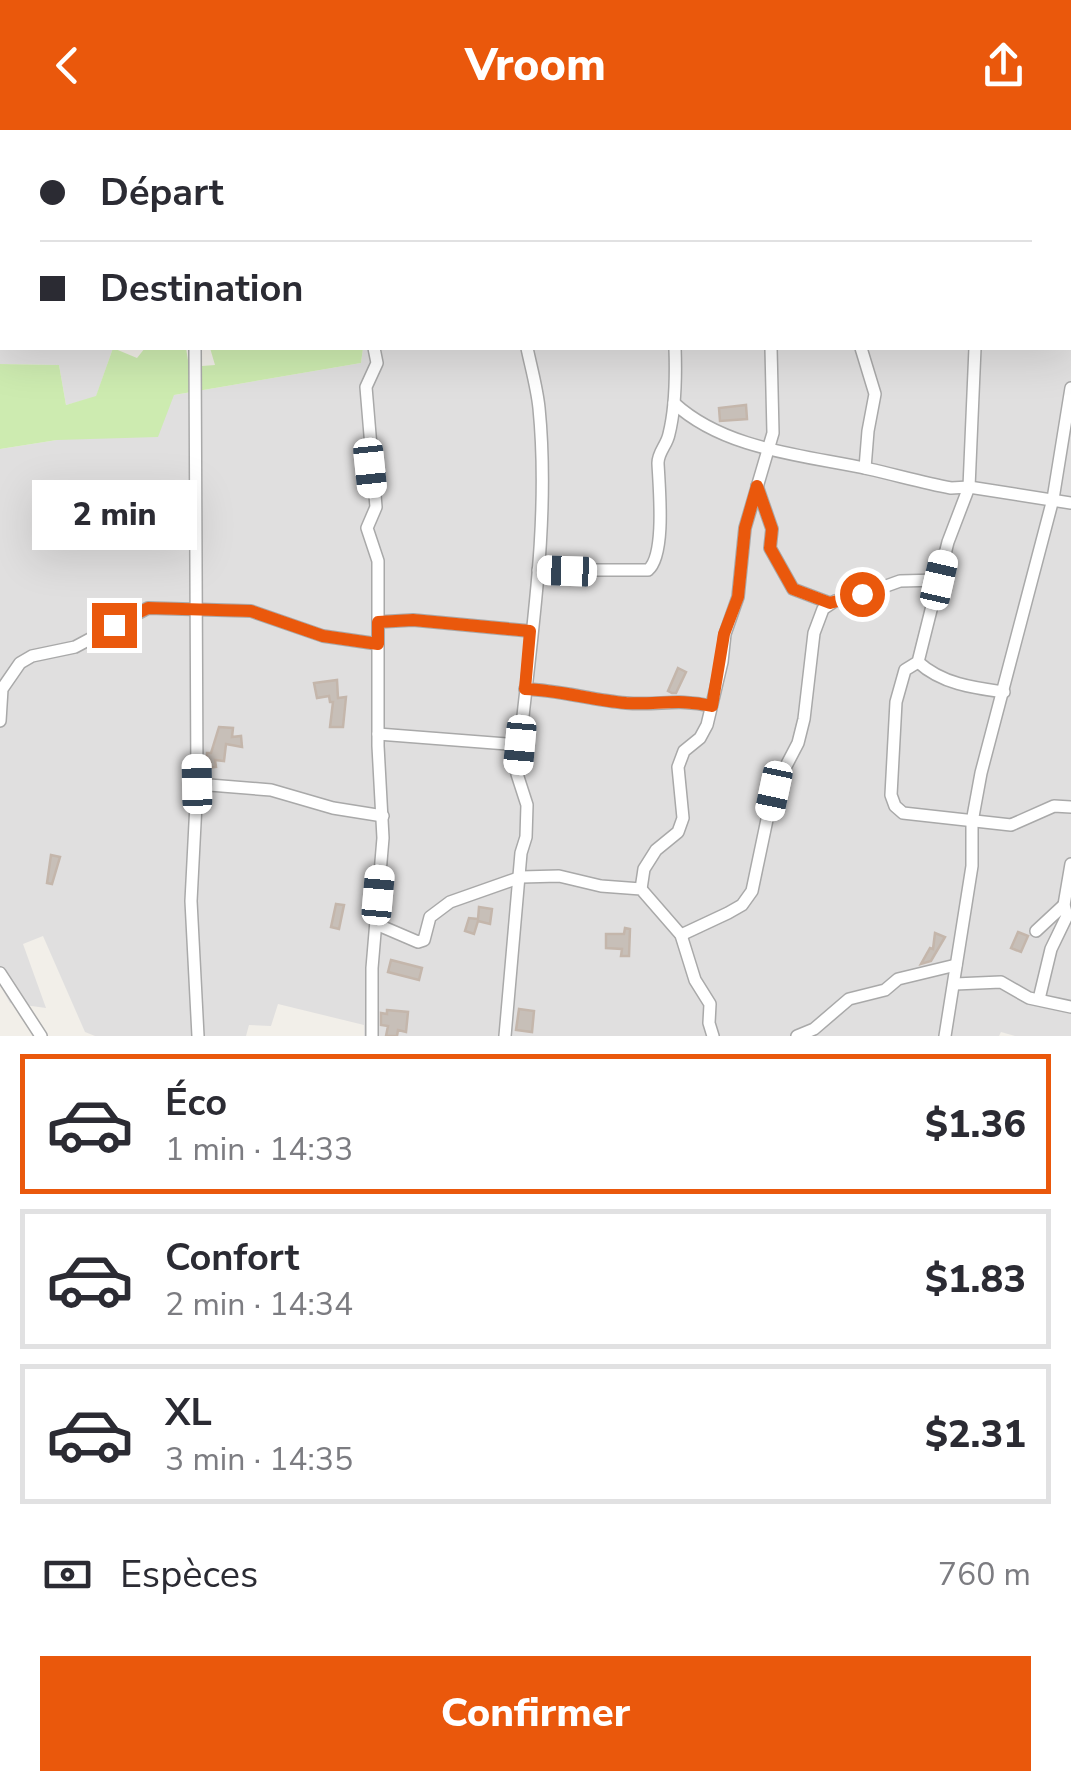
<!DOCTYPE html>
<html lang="fr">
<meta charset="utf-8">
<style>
:root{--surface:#fff;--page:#f2f2f3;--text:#2b2b33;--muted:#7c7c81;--line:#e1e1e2;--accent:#ea580c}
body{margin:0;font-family:"Nunito Sans",sans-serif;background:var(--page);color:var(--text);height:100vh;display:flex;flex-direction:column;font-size:38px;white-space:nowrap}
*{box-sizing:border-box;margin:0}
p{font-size:32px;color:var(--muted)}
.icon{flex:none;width:55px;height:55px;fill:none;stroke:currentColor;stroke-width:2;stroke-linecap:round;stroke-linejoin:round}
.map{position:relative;height:906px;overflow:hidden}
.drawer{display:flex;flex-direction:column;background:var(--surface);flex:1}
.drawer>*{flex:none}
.guide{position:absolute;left:0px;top:0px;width:1072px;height:220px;box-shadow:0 10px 40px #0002;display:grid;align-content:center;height:220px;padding:0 40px;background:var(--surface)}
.end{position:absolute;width:45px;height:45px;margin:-22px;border:12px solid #ea580c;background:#fff;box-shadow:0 0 0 5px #fff}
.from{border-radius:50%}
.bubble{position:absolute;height:70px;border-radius:0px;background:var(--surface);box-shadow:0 10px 40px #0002;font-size:32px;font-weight:800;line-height:70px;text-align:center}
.car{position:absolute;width:30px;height:60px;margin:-30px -15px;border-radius:12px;box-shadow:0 0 8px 2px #0007;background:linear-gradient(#fff 24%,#345 0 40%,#fff 0 76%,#345 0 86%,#fff 0)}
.guide b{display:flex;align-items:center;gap:35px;height:95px;font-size:38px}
.guide b+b{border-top:2px solid var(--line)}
.guide i{width:25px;height:25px;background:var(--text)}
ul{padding:18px 0 0;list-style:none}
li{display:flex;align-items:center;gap:30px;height:140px;margin:0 20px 15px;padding:0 20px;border:5px solid var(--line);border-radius:0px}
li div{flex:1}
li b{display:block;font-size:38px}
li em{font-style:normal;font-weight:800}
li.on{border-color:var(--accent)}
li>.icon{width:90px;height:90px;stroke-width:1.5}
.pay{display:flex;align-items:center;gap:25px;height:110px;padding:0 40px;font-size:38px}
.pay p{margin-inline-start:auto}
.cta{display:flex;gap:20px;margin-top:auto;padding:20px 40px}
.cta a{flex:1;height:115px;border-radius:0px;background:var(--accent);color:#fff;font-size:40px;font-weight:800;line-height:115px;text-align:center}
header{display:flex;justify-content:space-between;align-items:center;height:130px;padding:0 40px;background:var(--accent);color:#fff;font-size:45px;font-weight:800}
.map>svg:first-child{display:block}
</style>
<header><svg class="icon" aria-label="back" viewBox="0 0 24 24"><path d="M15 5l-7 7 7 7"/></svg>Vroom<svg class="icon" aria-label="share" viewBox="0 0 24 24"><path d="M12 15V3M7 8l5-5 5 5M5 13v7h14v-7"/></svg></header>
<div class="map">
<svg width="1071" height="906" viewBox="0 0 1071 906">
<rect width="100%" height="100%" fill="#f2efe9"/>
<g fill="#e0dfdf">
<polygon points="0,0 451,0 2,2 2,218 113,218 96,267 66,275 59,235 0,234"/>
<polygon points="762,0 1071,0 1071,906 1015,906 1001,902 999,906 364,906 364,895 278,874 271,896 249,895 246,906 95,906 85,902 43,806 23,814 46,878 10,873 0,855 0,319 57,310 174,265 361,233 363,218 1070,218 1070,2 761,2"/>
</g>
<g fill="#cdebb0">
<polygon points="514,0 762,0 513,2"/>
<polygon points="113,218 137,228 145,218 186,218 189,237 215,235 210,218 363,218 361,233 174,265 158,307 57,310 0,319 0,234 59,235 66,275 96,266"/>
</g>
<g fill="#c7bfb8" stroke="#c4b6ab" stroke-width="2.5">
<polygon points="746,275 747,289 720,291 719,278"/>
<polygon points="678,538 686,542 676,563 672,563 668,561"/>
<polygon points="337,550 338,568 346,567 343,597 330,597 333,572 330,572 329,566 317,568 314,553"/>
<polygon points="219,597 233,598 232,607 241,606 242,617 226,614 224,631 215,630 216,637 206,638 207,623 211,623"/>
<polygon points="51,725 60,727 52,754 47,753"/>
<polygon points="336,774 344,775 339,799 331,797"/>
<polygon points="479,777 492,779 490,794 478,791 474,804 465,801 469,788 478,789"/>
<polygon points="625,798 630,799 629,826 621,826 622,819 606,818 606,804 624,804"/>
<polygon points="1018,802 1028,806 1021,822 1011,818"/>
<polygon points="935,803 945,807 931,831 921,834 930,818 933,819"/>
<polygon points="391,830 422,838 419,850 388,842"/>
<polygon points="519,879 534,881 532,902 516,900"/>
<polygon points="387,880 408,882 406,902 398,900 397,906 386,906 388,896 381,895 381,883 387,884"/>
</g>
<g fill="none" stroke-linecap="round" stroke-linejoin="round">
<g stroke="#a9a9a9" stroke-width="14">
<g id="street">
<polyline points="184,0 184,2"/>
<polyline points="365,0 365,2"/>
<polyline points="524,0 525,2"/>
<polyline points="670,0 670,2"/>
<polyline points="835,0 835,2"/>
<polyline points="957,0 957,2"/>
<polyline points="48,2 48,0"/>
<polyline points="1070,172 1071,172"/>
<polyline points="195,218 197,654 191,771 198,906"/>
<polyline points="861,218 875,264 868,301 865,338"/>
<polyline points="975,218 969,357 948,412 918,532 905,540 896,572 891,665 895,676 903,683 1011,695 1054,676 1071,677"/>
<path d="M674,273C725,320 804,325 869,339C896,345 924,353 951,358L969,357L1071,373"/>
<polyline points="757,356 772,399 770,418 793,459 830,473"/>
<path d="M538,440H648C666,425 659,357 658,333C658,322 667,315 669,304C676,276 676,246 675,218"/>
<polyline points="378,492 413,490 530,501"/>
<path d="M918,532C942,554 974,558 1004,562"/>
<path d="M525,559C559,560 592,570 626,573C658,576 678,568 711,576"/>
<polyline points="0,591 2,559 20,533 32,526 75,517 148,478 251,481 323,506 378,514"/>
<polyline points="378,604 520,615"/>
<polyline points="197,654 271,660 333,678 383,686"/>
<polyline points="641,759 644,739 656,720 678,702 683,688 678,637 684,621 700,608 707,595 722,532 725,504 738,467 745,398 773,303 771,218"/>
<polyline points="376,794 418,812 424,810 430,787 450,772 521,747 559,746 601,756 641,759 681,805 695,850 710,874 709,893 713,906"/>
<polyline points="1036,801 1064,775"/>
<polyline points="681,805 728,783 742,775 752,761 773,661 798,613 804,589 814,503 823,479 835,471 850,469 900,451 939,450"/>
<polyline points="0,843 41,906"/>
<polyline points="955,854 1001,852 1029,868 1071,877"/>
<polyline points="1039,869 1051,819 1067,786 1064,775 1071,734"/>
<polyline points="372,906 372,838 383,708 378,616 378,431 367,398 376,377 366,257 377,233 374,218"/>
<path d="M505,906L521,723L526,707L527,675L517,644C528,523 551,399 539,278C537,258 531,237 527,218"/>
<polyline points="797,906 814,899 849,869 885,860 898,849 956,835"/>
<polyline points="945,906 972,736 972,692 981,643 1053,369 1071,258"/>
</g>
</g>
<use href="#street" stroke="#fff" stroke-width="11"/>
</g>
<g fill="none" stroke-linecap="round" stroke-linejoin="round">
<path stroke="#ea580c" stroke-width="12" d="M114,495L148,478L251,481L323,506L378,514V492L413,490L530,501L525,559C558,560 592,570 626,573C657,575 679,568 712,576L724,504L738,467L745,398L757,356L772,399L770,418L793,459L830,473L862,464"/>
</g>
</svg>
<i class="end from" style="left:862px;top:464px"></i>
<i class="end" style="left:114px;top:495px"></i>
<div class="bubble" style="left:32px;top:350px;width:165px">2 min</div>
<i class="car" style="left:370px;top:338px;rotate:174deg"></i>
<i class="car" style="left:567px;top:441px;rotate:272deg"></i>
<i class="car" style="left:939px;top:450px;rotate:13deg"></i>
<i class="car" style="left:520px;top:615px;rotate:185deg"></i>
<i class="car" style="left:197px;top:654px;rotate:359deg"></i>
<i class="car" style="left:774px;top:661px;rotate:192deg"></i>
<i class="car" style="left:378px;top:765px;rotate:5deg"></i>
<div class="guide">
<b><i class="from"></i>Départ</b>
<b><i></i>Destination</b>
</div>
</div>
<section class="drawer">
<ul>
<li class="on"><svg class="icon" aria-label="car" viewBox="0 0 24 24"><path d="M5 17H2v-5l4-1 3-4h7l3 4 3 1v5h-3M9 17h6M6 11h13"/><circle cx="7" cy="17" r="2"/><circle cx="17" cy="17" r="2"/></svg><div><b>Éco</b><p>1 min · 14:33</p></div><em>$1.36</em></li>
<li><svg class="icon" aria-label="car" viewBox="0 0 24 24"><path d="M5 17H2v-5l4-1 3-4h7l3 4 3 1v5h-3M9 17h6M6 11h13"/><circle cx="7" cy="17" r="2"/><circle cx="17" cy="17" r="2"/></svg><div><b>Confort</b><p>2 min · 14:34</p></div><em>$1.83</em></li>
<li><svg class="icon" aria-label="car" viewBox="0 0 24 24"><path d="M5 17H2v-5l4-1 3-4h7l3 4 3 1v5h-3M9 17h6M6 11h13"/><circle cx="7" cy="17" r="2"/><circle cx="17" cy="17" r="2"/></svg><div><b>XL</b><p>3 min · 14:35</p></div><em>$2.31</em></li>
</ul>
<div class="pay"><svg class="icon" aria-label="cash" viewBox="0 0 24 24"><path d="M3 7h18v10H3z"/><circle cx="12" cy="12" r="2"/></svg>Espèces<p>760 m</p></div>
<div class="cta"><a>Confirmer</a></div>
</section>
